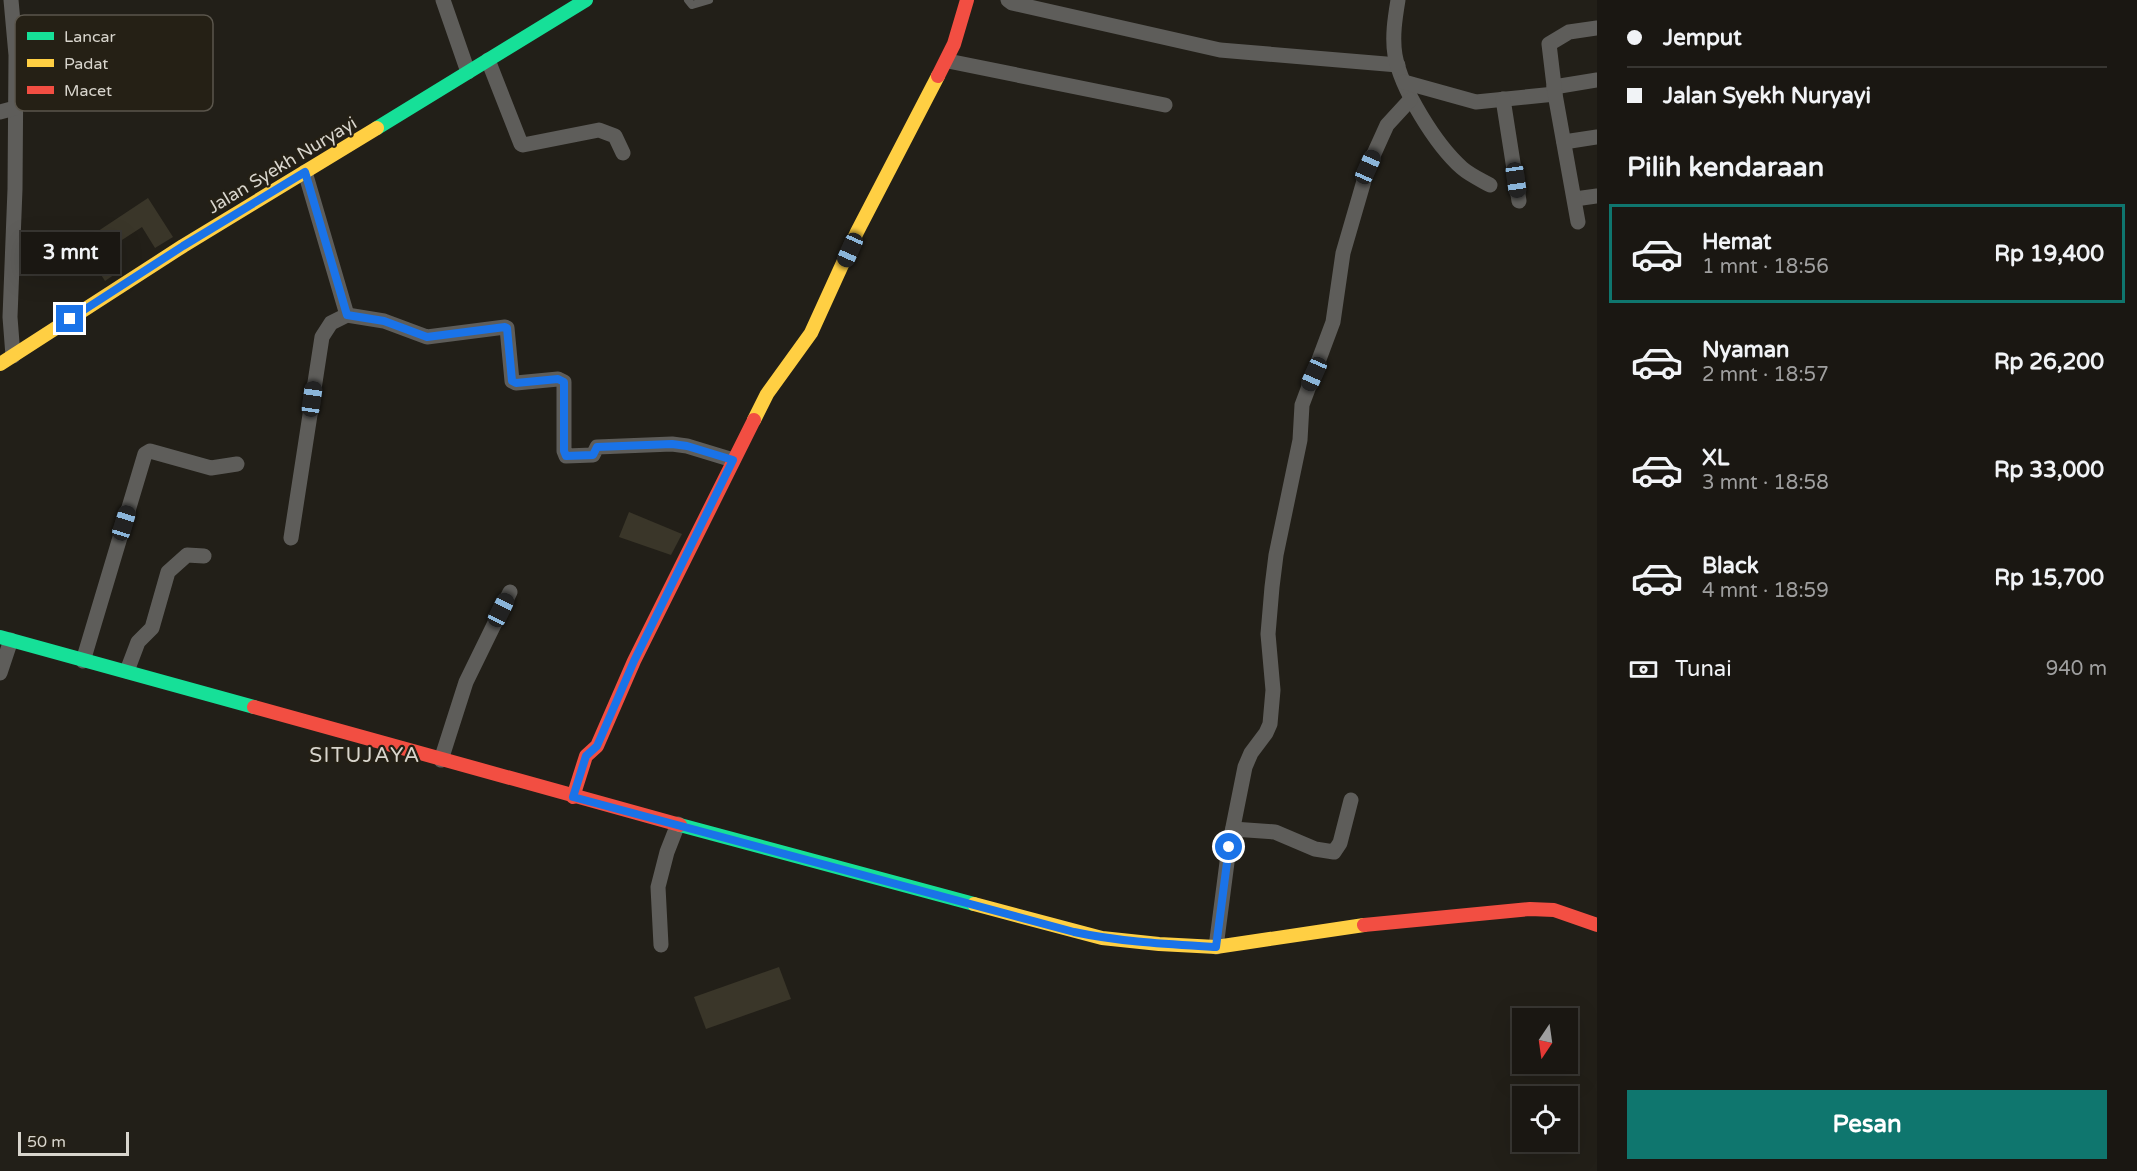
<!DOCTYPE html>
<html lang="id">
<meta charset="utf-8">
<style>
:root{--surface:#1a1712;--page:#23201b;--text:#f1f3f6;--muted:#9f9f9f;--line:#383632;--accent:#0f766e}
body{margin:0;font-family:"Varela Round",sans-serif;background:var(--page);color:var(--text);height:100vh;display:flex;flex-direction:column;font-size:22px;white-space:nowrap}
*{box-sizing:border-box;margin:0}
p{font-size:20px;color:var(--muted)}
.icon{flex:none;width:33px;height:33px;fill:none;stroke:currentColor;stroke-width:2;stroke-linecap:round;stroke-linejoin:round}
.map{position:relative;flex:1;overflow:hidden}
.side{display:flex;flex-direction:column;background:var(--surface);width:540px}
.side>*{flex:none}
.top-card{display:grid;align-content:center;height:132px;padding:0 30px;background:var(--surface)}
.needle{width:39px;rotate:193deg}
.fabs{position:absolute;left:1512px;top:1008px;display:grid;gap:12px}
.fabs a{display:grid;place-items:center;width:66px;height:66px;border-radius:0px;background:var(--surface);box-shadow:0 6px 24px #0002,0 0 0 2px var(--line);font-size:30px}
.scale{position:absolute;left:18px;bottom:15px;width:111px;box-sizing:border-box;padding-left:6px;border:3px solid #d8d5cd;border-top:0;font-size:16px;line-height:21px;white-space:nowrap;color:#d8d5cd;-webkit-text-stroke:4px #252015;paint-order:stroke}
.end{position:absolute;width:27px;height:27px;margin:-14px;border:8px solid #1a73e8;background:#fff;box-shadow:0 0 0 3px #fff}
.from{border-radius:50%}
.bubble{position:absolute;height:42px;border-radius:0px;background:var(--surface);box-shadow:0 6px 24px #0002,0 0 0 2px var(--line);font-size:20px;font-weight:700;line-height:42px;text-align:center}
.car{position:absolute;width:18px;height:36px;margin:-18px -9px;border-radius:8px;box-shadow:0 0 4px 2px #0007;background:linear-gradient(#222 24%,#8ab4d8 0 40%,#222 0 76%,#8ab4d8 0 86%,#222 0)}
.top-card b{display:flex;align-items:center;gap:21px;height:57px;font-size:22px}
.top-card b+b{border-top:2px solid var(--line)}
.top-card i{width:15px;height:15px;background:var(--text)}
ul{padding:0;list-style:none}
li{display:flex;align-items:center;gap:18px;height:99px;margin:0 12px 9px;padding:0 18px;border:3px solid transparent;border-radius:0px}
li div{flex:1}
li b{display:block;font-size:22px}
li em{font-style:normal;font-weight:700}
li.current{border-color:var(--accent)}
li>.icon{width:54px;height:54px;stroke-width:1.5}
h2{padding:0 30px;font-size:27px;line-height:72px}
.pay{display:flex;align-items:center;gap:15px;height:66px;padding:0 30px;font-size:22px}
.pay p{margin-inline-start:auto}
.action{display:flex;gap:12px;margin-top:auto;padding:12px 30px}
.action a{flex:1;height:69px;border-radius:0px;background:var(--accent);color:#fff;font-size:24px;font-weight:700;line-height:69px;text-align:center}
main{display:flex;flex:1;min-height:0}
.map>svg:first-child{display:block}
</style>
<main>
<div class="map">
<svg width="1597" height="1171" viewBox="0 0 1597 1171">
<rect width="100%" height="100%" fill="#221f18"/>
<g fill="#3a3629">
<polygon points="148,198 173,237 155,248 142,227 108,249 121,270 105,281 91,259 77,268 65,253"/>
<polygon points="629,512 682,534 671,555 619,537"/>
<polygon points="779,967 791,999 706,1029 694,997"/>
</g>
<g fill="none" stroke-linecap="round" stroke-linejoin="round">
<polyline stroke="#5e5d5a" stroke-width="8" points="688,0 692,5 709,0"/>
<g stroke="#5e5d5a" stroke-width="15">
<polyline points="11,0 16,55 15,189 10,317 13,356"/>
<polyline points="443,0 468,72"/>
<polyline points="1008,0 1012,3 1220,50 1398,65"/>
<path d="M1398,0C1395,18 1392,37 1395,55C1401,89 1436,145 1462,168C1470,175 1481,180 1490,185"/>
<polyline points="488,60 521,144 523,145 599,130 615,136 623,153"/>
<polyline points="948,61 1165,105"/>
<polyline points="1404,82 1476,102 1555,94"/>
<polyline points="1554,87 1597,80"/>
<polyline points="1503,99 1519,201"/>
<polyline points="0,112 15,108"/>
<polyline points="1564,142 1597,137"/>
<polyline points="1575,199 1597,196"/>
<polyline points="1578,222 1555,94 1549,44 1569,32 1597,28"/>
<polyline points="347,315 384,321 427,337 505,327 507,328 512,381 516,383 558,379 564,382 564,451 566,456 593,455 597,447 672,444 687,446 733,460"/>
<polyline points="291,538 322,337 331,323 347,315 305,172"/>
<polyline points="83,661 145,454 150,451 211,468 237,464"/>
<polyline points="127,671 138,642 152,628 168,572 187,555 204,556"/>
<polyline points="0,673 11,640"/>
<polyline points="441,760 466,682 510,592"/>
<polyline points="1233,829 1275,832 1315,849 1334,852 1340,843 1351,800"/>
<polyline points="661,945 658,887 667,852 678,824"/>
<polyline points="1216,947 1229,847 1245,767 1251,753 1266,733 1270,724 1273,690 1268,634 1272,587 1276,555 1300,440 1302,405 1333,322 1343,253 1368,167 1387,125 1410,100"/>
</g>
<g stroke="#16e098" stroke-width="14">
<polyline points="377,128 586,0"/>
<polyline points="0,637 254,707"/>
<polyline points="680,825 974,904"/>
</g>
<g stroke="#ffcf43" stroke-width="14">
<polyline points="0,364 183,246 377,128"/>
<polyline points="754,420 767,394 811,333 857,232 938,76"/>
<polyline points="974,904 1102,938 1159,944 1216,947 1364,925"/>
</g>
<g stroke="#f24e42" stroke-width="14">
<polyline points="938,76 954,44 967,0"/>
<polyline points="254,707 680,825"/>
<polyline points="573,797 586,756 597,746 634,661 754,420"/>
<polyline points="1364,925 1530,909 1554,910 1597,925"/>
</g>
</g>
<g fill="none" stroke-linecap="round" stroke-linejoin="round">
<path stroke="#1a73e8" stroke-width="8" d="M70,319L183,246L305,172L347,315L384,321L427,337L505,327L507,328L512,381L516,383L558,379L564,382V451L566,456L593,455L597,447L672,444L687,446L733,460L634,661L597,746L586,756L573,797L1074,932C1121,942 1167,944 1216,947L1229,847"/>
</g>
<g text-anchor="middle" stroke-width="4.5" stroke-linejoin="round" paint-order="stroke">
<g font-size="18" fill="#d8d5cd" stroke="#252015">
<text transform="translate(282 165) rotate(-31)" y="6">Jalan Syekh Nuryayi</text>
</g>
<g font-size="21" letter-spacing="1.5" fill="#d8d5cd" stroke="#252015">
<text x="365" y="762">SITUJAYA</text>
</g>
</g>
<rect x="15" y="15" width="198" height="96" rx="9" fill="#252015" stroke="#5b564c" stroke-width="1.5"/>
<rect x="27" y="32" width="27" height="8" fill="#16e098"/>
<rect x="27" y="59" width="27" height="8" fill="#ffcf43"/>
<rect x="27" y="86" width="27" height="8" fill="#f24e42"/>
<g font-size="16" fill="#d8d5cd">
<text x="64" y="42">Lancar</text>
<text x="64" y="69">Padat</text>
<text x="64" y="96">Macet</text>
</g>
</svg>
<div class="fabs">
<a><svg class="needle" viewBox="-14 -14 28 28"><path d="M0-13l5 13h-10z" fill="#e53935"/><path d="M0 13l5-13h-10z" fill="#9f9f9f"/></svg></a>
<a><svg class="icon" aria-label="locate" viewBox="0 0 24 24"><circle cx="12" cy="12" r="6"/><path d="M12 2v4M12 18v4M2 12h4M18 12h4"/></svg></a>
</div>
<div class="scale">50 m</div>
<i class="end from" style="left:1229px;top:847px"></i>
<i class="end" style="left:70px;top:319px"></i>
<div class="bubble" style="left:21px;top:232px;width:99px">3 mnt</div>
<i class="car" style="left:1368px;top:167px;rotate:24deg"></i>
<i class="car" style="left:1516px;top:180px;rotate:172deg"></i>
<i class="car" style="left:850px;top:250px;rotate:204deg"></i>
<i class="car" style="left:1314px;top:374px;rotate:204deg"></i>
<i class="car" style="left:312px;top:399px;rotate:8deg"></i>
<i class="car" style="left:124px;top:523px;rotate:17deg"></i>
<i class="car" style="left:501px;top:610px;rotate:26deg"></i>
</div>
<section class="side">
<div class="top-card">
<b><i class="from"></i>Jemput</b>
<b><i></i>Jalan Syekh Nuryayi</b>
</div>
<h2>Pilih kendaraan</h2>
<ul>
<li class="current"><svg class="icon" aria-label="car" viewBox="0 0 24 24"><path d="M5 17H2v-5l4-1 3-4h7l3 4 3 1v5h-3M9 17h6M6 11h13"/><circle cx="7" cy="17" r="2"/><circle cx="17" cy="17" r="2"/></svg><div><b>Hemat</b><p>1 mnt · 18:56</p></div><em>Rp 19,400</em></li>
<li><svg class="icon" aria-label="car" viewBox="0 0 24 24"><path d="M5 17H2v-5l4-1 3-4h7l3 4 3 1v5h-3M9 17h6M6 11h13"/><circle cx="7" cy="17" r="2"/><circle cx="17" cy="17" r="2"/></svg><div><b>Nyaman</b><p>2 mnt · 18:57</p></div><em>Rp 26,200</em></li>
<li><svg class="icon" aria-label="car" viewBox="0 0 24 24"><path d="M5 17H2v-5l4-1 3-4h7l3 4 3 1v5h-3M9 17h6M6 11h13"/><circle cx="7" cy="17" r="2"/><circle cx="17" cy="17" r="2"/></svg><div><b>XL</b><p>3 mnt · 18:58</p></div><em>Rp 33,000</em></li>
<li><svg class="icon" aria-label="car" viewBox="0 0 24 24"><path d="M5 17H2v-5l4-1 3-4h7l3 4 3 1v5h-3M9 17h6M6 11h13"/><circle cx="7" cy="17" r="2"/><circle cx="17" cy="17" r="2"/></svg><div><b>Black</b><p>4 mnt · 18:59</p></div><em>Rp 15,700</em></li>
</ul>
<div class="pay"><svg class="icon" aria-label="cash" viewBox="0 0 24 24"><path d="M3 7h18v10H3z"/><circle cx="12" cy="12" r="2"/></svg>Tunai<p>940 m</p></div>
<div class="action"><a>Pesan</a></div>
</section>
</main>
